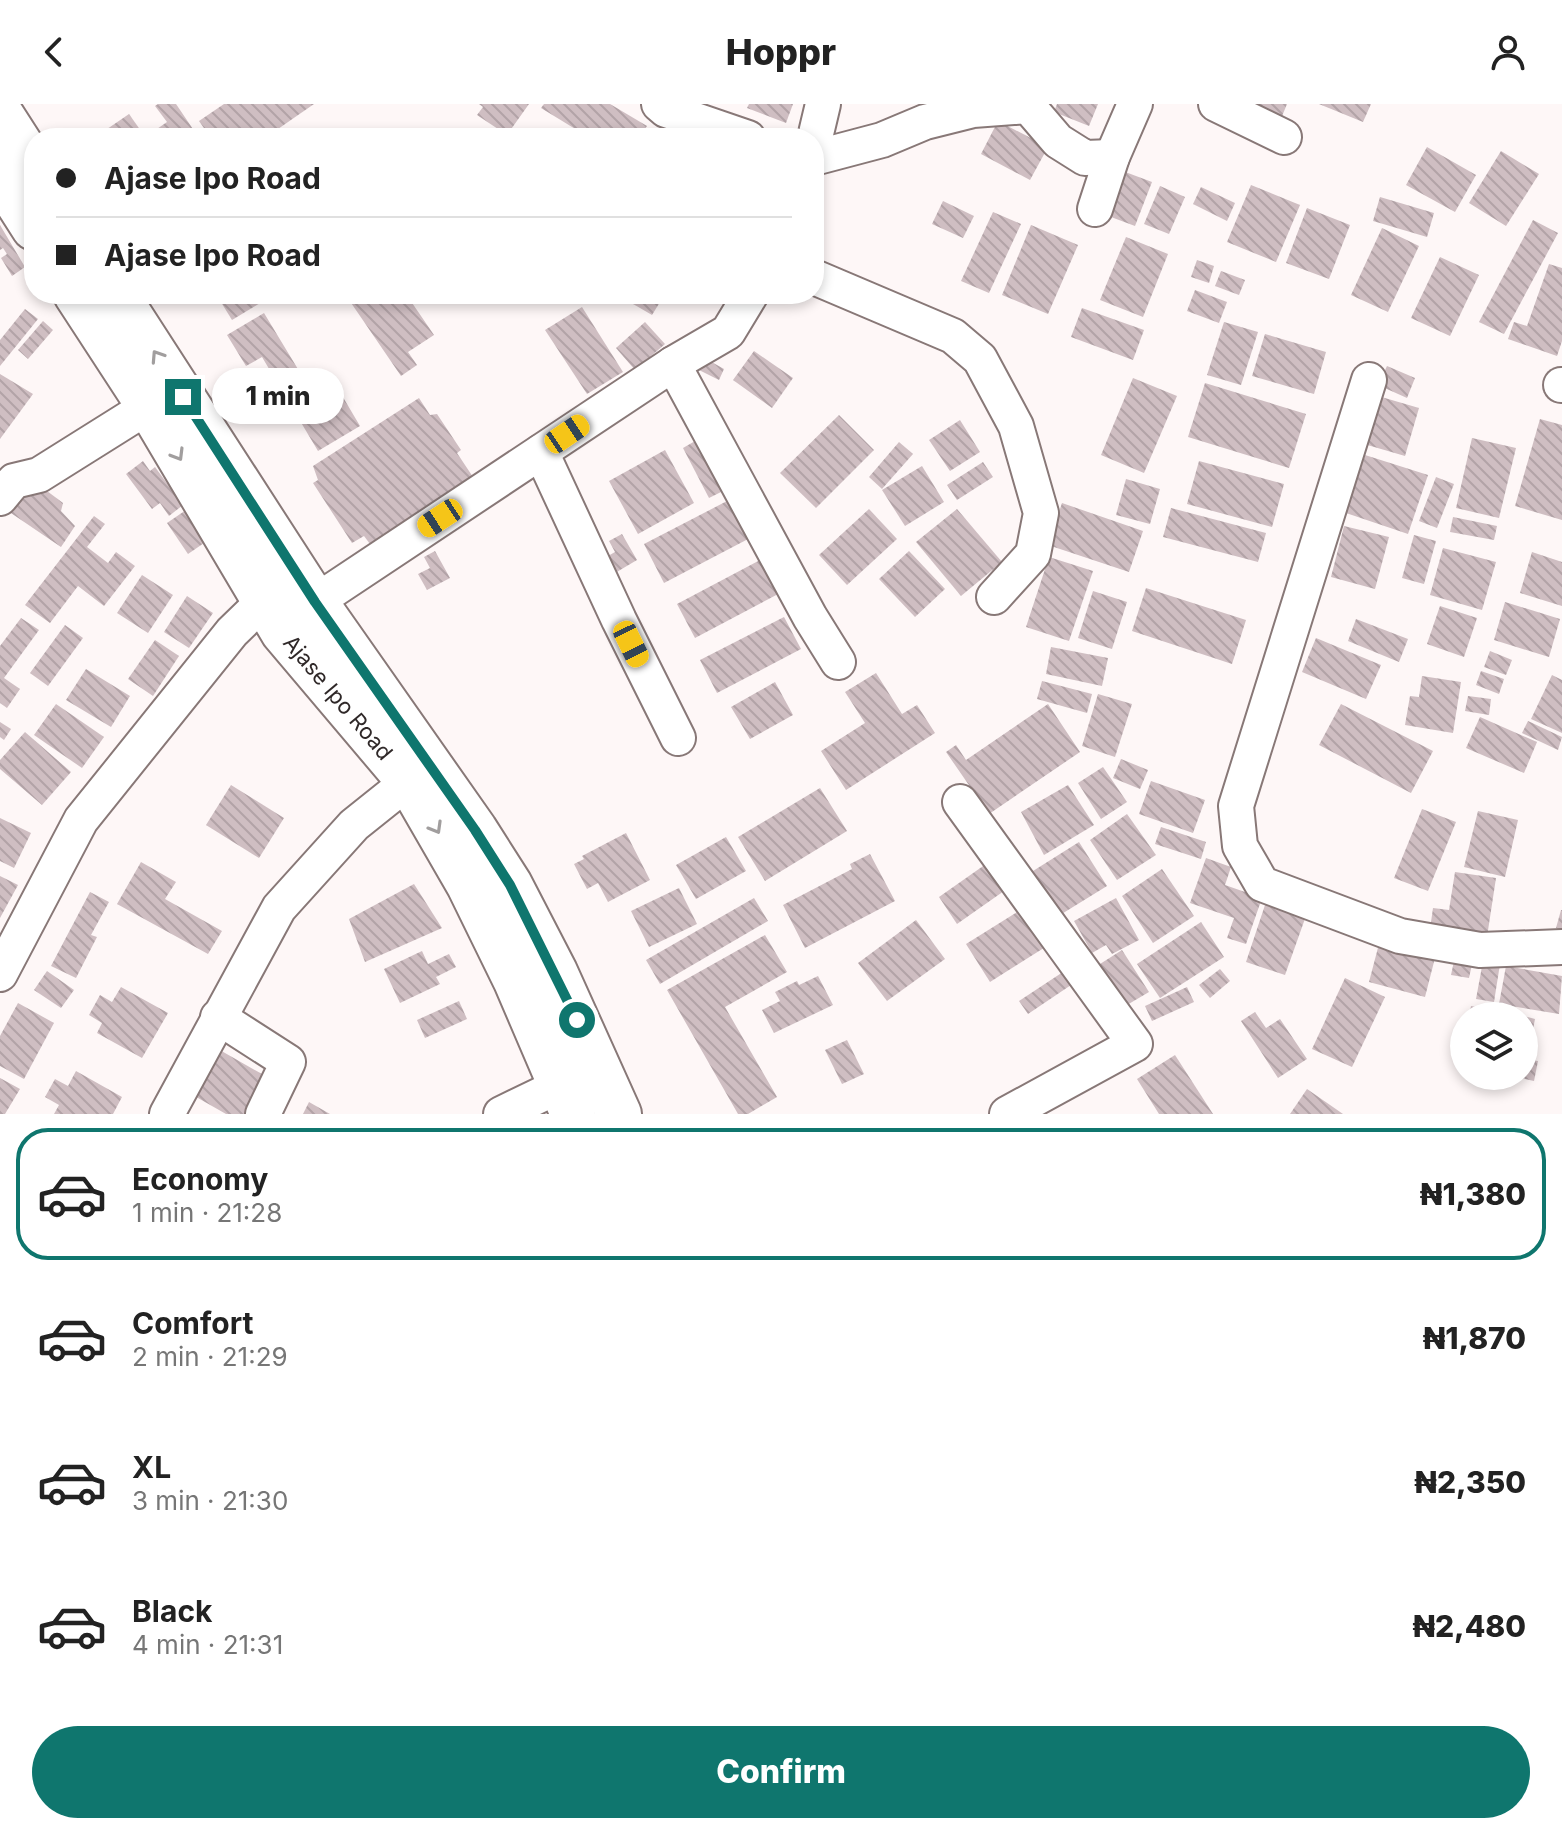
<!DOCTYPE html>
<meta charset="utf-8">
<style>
:root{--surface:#fff;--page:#f2f2f2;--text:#222;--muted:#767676;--line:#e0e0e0;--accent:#0f766e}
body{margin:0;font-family:Inter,sans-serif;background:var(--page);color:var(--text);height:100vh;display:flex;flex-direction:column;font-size:30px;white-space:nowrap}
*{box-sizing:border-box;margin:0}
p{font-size:26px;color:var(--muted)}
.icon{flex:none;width:44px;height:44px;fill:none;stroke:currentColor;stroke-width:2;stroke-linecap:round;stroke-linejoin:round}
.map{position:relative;height:1010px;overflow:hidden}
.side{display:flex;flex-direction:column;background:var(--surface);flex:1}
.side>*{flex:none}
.top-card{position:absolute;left:24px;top:24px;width:800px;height:176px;border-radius:32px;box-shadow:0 4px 12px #0003;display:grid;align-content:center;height:176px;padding:0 32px;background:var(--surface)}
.fabs{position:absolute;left:1450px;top:898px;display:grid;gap:16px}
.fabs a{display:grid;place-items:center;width:88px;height:88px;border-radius:50%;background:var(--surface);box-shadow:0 4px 12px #0003;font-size:40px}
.end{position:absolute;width:36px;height:36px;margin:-18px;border:10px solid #0f766e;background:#fff;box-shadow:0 0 0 4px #fff}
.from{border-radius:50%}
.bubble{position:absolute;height:56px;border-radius:28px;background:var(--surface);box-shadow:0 4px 12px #0003;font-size:26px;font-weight:800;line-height:56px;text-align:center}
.car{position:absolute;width:24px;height:48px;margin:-24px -12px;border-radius:10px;box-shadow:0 0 6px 2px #0007;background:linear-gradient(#f5c518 24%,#345 0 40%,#f5c518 0 76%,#345 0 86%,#f5c518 0)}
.top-card b{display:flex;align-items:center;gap:28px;height:76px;font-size:30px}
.top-card b+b{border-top:2px solid var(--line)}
.top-card i{width:20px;height:20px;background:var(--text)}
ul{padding:14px 0 0;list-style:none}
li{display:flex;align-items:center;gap:24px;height:132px;margin:0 16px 12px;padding:0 16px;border:4px solid transparent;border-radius:32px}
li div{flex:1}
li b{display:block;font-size:30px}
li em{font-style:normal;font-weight:800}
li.current{border-color:var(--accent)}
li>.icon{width:72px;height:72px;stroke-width:1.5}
.primary-button{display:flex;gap:16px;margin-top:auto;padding:16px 32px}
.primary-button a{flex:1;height:92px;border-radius:48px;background:var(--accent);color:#fff;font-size:32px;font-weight:800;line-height:92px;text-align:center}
header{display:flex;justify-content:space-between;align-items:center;height:104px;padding:0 32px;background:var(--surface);font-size:36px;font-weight:800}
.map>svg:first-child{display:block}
</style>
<header><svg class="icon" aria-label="back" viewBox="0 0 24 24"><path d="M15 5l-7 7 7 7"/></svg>Hoppr<svg class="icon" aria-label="person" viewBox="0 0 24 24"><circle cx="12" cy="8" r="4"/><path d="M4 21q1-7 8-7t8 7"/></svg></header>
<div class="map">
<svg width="1562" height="1010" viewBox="0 0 1562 1010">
<defs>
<pattern id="building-back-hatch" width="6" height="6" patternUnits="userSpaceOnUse" patternTransform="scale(2)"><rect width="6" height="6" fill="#cfbec2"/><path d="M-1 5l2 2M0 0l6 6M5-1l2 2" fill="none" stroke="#b2a3a7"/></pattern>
</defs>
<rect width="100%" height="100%" fill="#fef7f7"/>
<g fill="url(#building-back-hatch)">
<polygon points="158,0 176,0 199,34 144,34 167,18 155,2"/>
<polygon points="224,0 314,0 265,34 211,34 199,17"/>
<polygon points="479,0 529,0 507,31 477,11 483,3"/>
<polygon points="544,0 610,0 647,22 639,34 590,34 541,4"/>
<polygon points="749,0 793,0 786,19 747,4"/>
<polygon points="1057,0 1098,0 1089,22 1054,8"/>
<polygon points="1238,0 1287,0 1278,22"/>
<polygon points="1319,0 1371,0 1363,18"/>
<polygon points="129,10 141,27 131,34 94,34"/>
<polygon points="998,17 1048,43 1030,76 981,50"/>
<polygon points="667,18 709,34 660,34"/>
<polygon points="1427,43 1476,71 1455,108 1406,81"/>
<polygon points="1501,47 1539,70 1506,122 1469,99"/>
<polygon points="1120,66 1152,78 1135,122 1103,110"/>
<polygon points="1251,81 1300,101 1276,158 1227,138"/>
<polygon points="1160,82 1185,93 1169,130 1144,120"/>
<polygon points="1201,83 1235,99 1227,117 1193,100"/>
<polygon points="1380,93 1434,109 1427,133 1373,117"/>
<polygon points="943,97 974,112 963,134 932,120"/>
<polygon points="1307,104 1350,121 1329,175 1286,159"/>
<polygon points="993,108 1021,120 989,189 961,177"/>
<polygon points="1533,116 1558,129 1504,230 1479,218"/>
<polygon points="0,121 25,163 12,172 1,154 7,150 3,144 0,146"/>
<polygon points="1031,121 1078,141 1048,210 1002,191"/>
<polygon points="1382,124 1419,142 1388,208 1351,191"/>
<polygon points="1126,133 1168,150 1143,213 1100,196"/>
<polygon points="1440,153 1479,171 1450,232 1411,214"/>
<polygon points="1197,156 1214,162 1209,179 1191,173"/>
<polygon points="1549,160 1562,164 1562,237 1557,252 1508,235 1514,218 1527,222"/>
<polygon points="1221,167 1245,176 1239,191 1215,182"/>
<polygon points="1195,186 1227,198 1219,219 1187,207"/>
<polygon points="216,190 275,190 232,216"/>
<polygon points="345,190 406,190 434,231 408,248 417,261 401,272"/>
<polygon points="633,190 665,190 652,211 628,197"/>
<polygon points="582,203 623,268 587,290 545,226"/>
<polygon points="1082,204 1144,226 1133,256 1071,233"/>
<polygon points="25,205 38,215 0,262 0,236"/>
<polygon points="264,209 313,290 334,278 360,322 318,347 262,253 246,262 227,231"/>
<polygon points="43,217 53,226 28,255 18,246"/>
<polygon points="645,218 665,240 635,266 616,244"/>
<polygon points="1224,218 1258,228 1241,281 1207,271"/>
<polygon points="1265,230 1326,248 1314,290 1252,272"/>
<polygon points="754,247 793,274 772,304 733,276"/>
<polygon points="701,252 724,265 719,276 695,264"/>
<polygon points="1387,262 1415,274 1407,294 1378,281"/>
<polygon points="0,270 33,290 0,335"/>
<polygon points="1133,274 1177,292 1144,369 1101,351"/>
<polygon points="1205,279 1306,310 1289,364 1188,333"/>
<polygon points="1378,292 1419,304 1405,352 1364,340"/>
<polygon points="419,294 430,311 437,310 461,346 457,349 473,373 370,440 364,432 352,439 313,379 318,376 313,362"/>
<polygon points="839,311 874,346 816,404 780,369"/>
<polygon points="1540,315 1562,321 1562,416 1515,402"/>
<polygon points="960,316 980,348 950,367 929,336"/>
<polygon points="702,333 729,384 709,394 683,344"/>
<polygon points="1472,334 1516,344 1499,414 1456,404"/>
<polygon points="899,338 913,350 882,385 869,373"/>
<polygon points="665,346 694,399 638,430 609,377"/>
<polygon points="1365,351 1428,371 1408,430 1346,409"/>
<polygon points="143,357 150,367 155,363 183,401 169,412 160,399 152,405 126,370"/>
<polygon points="1199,357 1284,380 1272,423 1187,400"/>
<polygon points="983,358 993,373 957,396 947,381"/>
<polygon points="922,362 944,398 905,422 882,386"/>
<polygon points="1436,373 1454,380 1437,424 1419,417"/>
<polygon points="1126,375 1160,385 1150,420 1116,411"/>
<polygon points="39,381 63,399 61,407 75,422 61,443 5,405"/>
<polygon points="729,396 750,434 664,479 644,440"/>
<polygon points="1062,399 1143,427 1129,468 1048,441"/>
<polygon points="1171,404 1266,429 1258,458 1163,433"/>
<polygon points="869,405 897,435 847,481 819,451"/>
<polygon points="957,405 1002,458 961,492 916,438"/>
<polygon points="186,406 207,437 188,450 167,419"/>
<polygon points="94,412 105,420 87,443 108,459 116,448 135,462 104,502 78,482 50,519 25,501"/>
<polygon points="1453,413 1497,422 1494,436 1450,428"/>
<polygon points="1344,422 1389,433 1375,485 1331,473"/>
<polygon points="622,430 637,456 610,472 601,456 615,448 609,437"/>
<polygon points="1414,431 1436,437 1424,480 1402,474"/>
<polygon points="1443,444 1496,458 1482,506 1430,491"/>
<polygon points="435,447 450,474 427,486 418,470 430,464 424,453"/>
<polygon points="909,447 945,485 915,513 879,475"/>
<polygon points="1532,448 1562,458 1562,502 1520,489"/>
<polygon points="1049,453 1093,467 1069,537 1026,523"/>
<polygon points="762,455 780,489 695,534 677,500"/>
<polygon points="142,471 173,491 148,529 117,509"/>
<polygon points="1146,484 1246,516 1232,560 1132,527"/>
<polygon points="1093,487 1127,498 1112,545 1078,534"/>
<polygon points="187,492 213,509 189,544 164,528"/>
<polygon points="1505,498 1560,515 1549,553 1494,536"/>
<polygon points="1440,502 1477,514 1464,553 1427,540"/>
<polygon points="784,513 801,545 717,589 700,556"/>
<polygon points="21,514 39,526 4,574 20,585 7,604 0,599 0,542"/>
<polygon points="1356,515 1408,535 1399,558 1348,537"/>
<polygon points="65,521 83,534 48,582 30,569"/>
<polygon points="1316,534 1381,561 1366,595 1302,568"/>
<polygon points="155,536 179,552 153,592 128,575"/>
<polygon points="1051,543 1108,554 1102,582 1046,570"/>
<polygon points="1490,547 1512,556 1506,571 1484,563"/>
<polygon points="86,565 130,592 111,623 66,596"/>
<polygon points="1481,567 1504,575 1499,590 1476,581"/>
<polygon points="876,569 902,610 917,601 935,629 846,686 821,647 865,619 845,588"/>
<polygon points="1552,571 1562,576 1562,629 1531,615"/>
<polygon points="1422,572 1461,578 1453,629 1405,621 1410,592 1419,593"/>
<polygon points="1042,577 1092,590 1087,609 1037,595"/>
<polygon points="775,578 793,611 750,635 731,603"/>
<polygon points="1098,590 1132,600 1115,653 1082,642"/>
<polygon points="1468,592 1491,595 1489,611 1465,607"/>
<polygon points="56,600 104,633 82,664 34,631"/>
<polygon points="1048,600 1080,648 989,710 946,648 956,641 966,656"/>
<polygon points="1341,600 1433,647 1411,689 1319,641"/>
<polygon points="1480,613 1537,638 1524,669 1466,644"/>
<polygon points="1528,617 1562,633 1558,646 1522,629"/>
<polygon points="0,618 11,625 4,636 0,633"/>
<polygon points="25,628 71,668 42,701 0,665 0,656"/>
<polygon points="1121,655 1148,666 1140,685 1113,674"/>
<polygon points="1103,663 1127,698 1101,715 1078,679"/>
<polygon points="1151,677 1205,696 1193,729 1139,710"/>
<polygon points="231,681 284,714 259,754 206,721"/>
<polygon points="1068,681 1094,721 1044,751 1021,708"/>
<polygon points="820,684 847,727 765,777 738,733"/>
<polygon points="1422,705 1456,718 1428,787 1394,774"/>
<polygon points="1478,707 1518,716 1505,773 1464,763"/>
<polygon points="1127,710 1156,751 1117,776 1090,736"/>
<polygon points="0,714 31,729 14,764 0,757"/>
<polygon points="1161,723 1206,738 1201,755 1155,740"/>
<polygon points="626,729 650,776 608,798 598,779 587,785 574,760 584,755 582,752"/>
<polygon points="726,733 746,767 696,795 676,761"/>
<polygon points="1079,738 1107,782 1060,811 1033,767"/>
<polygon points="870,750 895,797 805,844 783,801 852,765 850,760"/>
<polygon points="1206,754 1231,763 1225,781 1262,794 1246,840 1227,834 1234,814 1190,799"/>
<polygon points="141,758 176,778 165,795 222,827 208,850 117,800"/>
<polygon points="986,760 1004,787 957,820 939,793"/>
<polygon points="1162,765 1194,812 1153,839 1122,792"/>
<polygon points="1455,768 1496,774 1487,833 1430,825 1433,804 1449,806"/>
<polygon points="0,772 18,781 0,814"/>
<polygon points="414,780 442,824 365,858 349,815"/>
<polygon points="679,784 697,820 649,843 631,807"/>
<polygon points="90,788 109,798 91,831 97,833 76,874 51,862"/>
<polygon points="754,794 768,817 660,880 646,856"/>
<polygon points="1116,794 1139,836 1112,850 1106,841 1092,849 1074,817"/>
<polygon points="1267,795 1307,809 1285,871 1246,858"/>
<polygon points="1022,805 1047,842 990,878 966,840"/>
<polygon points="1561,806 1562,806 1562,826 1556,824"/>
<polygon points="916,816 945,855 887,897 858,859"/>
<polygon points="1201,818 1224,853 1160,894 1137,860"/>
<polygon points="765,831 787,868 725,903 777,993 748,1010 738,1010 667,886"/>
<polygon points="1380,836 1436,850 1425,893 1369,878"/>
<polygon points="1122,846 1149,888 1127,901 1100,860"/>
<polygon points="422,847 428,860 449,850 456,863 436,873 440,880 400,899 384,865"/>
<polygon points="1456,848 1474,851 1469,874 1451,871"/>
<polygon points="1483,857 1500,860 1494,898 1476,895"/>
<polygon points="1506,862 1562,872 1559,910 1499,900"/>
<polygon points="1220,865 1230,877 1210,894 1199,881"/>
<polygon points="1066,866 1074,879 1028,910 1019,897"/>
<polygon points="47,867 74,886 61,904 34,886"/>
<polygon points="818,872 833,901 774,929 762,906 780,897 775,888 797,877 799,881"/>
<polygon points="1345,874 1385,893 1352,963 1312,945"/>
<polygon points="121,883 168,909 142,954 97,929 102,919 89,911 100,891 112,898"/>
<polygon points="1187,883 1194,898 1152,917 1145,902"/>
<polygon points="459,897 467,915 425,934 417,916"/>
<polygon points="18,899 54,919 24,975 0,962 0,932"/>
<polygon points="1471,902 1515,911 1515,912 1469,912"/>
<polygon points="1255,908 1266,924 1280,915 1307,955 1278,974 1241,917"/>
<polygon points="1524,912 1535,915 1527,955 1538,957 1534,977 1517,973 1524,972"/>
<polygon points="847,936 864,970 842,980 825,946"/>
<polygon points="218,945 267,973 245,1010 226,1010 191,990"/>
<polygon points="1175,951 1213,1010 1159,1010 1137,975"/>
<polygon points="76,967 122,993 113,1010 54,1010 59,1001 45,993 55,975 68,982"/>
<polygon points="0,974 20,985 5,1010 0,1010"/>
<polygon points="1307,985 1343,1010 1290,1010"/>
<polygon points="309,998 330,1010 303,1010"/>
</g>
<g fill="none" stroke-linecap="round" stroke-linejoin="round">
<g stroke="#887877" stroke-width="38">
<g id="minor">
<polyline points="659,0 666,6 748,34"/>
<polyline points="1216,0 1284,33"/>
<polyline points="814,38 823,0"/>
<polyline points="814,54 882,36 925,18 973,6 1028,2 1058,37 1085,54 1112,53"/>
<polyline points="1095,105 1112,53 1135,0"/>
<polyline points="814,173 953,232 980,255 1016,322 1041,409 1033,450 994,493"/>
<polyline points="673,260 810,513 838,558"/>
<polyline points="1369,276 1236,702 1240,742 1262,780 1400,832 1480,846 1562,843"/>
<polyline points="1561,281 1562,281"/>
<polyline points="541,348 619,516 678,634"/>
<polyline points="0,394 14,377 39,371 149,302"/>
<polyline points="315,498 673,260 728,228 751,190"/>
<polyline points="960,698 1135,940 1007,1010"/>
<polyline points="0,870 81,716 232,528 264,497"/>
<polyline points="218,913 288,958 263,1010"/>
<polyline points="167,1010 279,804 354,721 409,677"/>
<polyline points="501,1010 561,981"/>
</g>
</g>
<g stroke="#887877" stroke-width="48">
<g id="highway">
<polyline points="0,9 34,62"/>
<polyline points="0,71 34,124"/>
<path id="s1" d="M76,190L149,302L283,528L409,677L469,781L516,877L573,1010"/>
<polyline points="116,190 315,498 475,726 510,781 555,868 619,1010"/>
</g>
</g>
<use href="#minor" stroke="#fff" stroke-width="34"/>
<use href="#highway" stroke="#fff" stroke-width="44"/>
</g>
<defs><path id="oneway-chevron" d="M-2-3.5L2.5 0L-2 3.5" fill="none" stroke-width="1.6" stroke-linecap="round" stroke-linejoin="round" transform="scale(2)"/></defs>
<g stroke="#a19e9e">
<use href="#oneway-chevron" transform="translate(157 252) rotate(-123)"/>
<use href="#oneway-chevron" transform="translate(178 351) rotate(59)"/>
<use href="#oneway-chevron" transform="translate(436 724) rotate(60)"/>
</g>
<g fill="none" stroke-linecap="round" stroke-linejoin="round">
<polyline stroke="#0f766e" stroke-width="10" points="183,293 315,498 475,726 510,781 577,916"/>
</g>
<g text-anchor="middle" stroke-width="6" stroke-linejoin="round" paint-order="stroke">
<g font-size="22" fill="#2f2828" stroke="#fff">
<text dy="8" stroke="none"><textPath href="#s1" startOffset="482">Ajase Ipo Road</textPath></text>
</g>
</g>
</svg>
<div class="fabs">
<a><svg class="icon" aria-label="layers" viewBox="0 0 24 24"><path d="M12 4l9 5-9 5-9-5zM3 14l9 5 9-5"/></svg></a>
</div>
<i class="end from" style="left:577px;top:916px"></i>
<i class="end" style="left:183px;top:293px"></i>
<div class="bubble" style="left:212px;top:264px;width:132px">1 min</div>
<i class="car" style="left:567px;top:330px;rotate:56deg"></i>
<i class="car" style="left:440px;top:414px;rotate:237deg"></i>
<i class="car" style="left:631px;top:540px;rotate:154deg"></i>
<div class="top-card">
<b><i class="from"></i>Ajase Ipo Road</b>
<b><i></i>Ajase Ipo Road</b>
</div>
</div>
<section class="side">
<ul>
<li class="current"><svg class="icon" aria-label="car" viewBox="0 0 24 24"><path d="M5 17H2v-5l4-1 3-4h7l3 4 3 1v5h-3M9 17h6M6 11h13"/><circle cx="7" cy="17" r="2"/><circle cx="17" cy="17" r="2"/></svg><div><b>Economy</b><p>1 min · 21:28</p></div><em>₦1,380</em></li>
<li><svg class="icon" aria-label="car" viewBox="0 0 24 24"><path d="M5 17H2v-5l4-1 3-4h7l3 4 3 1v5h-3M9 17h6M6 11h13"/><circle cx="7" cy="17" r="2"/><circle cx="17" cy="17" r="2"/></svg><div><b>Comfort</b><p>2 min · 21:29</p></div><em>₦1,870</em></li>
<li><svg class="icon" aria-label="car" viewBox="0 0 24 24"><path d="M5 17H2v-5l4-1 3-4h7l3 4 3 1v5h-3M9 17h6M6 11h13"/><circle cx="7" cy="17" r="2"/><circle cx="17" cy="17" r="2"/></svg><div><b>XL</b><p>3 min · 21:30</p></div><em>₦2,350</em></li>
<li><svg class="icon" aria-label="car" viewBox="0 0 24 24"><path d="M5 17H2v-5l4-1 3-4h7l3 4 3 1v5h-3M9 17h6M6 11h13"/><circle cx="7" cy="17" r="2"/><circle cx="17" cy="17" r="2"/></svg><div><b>Black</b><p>4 min · 21:31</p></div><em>₦2,480</em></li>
</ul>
<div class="primary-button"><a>Confirm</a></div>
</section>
